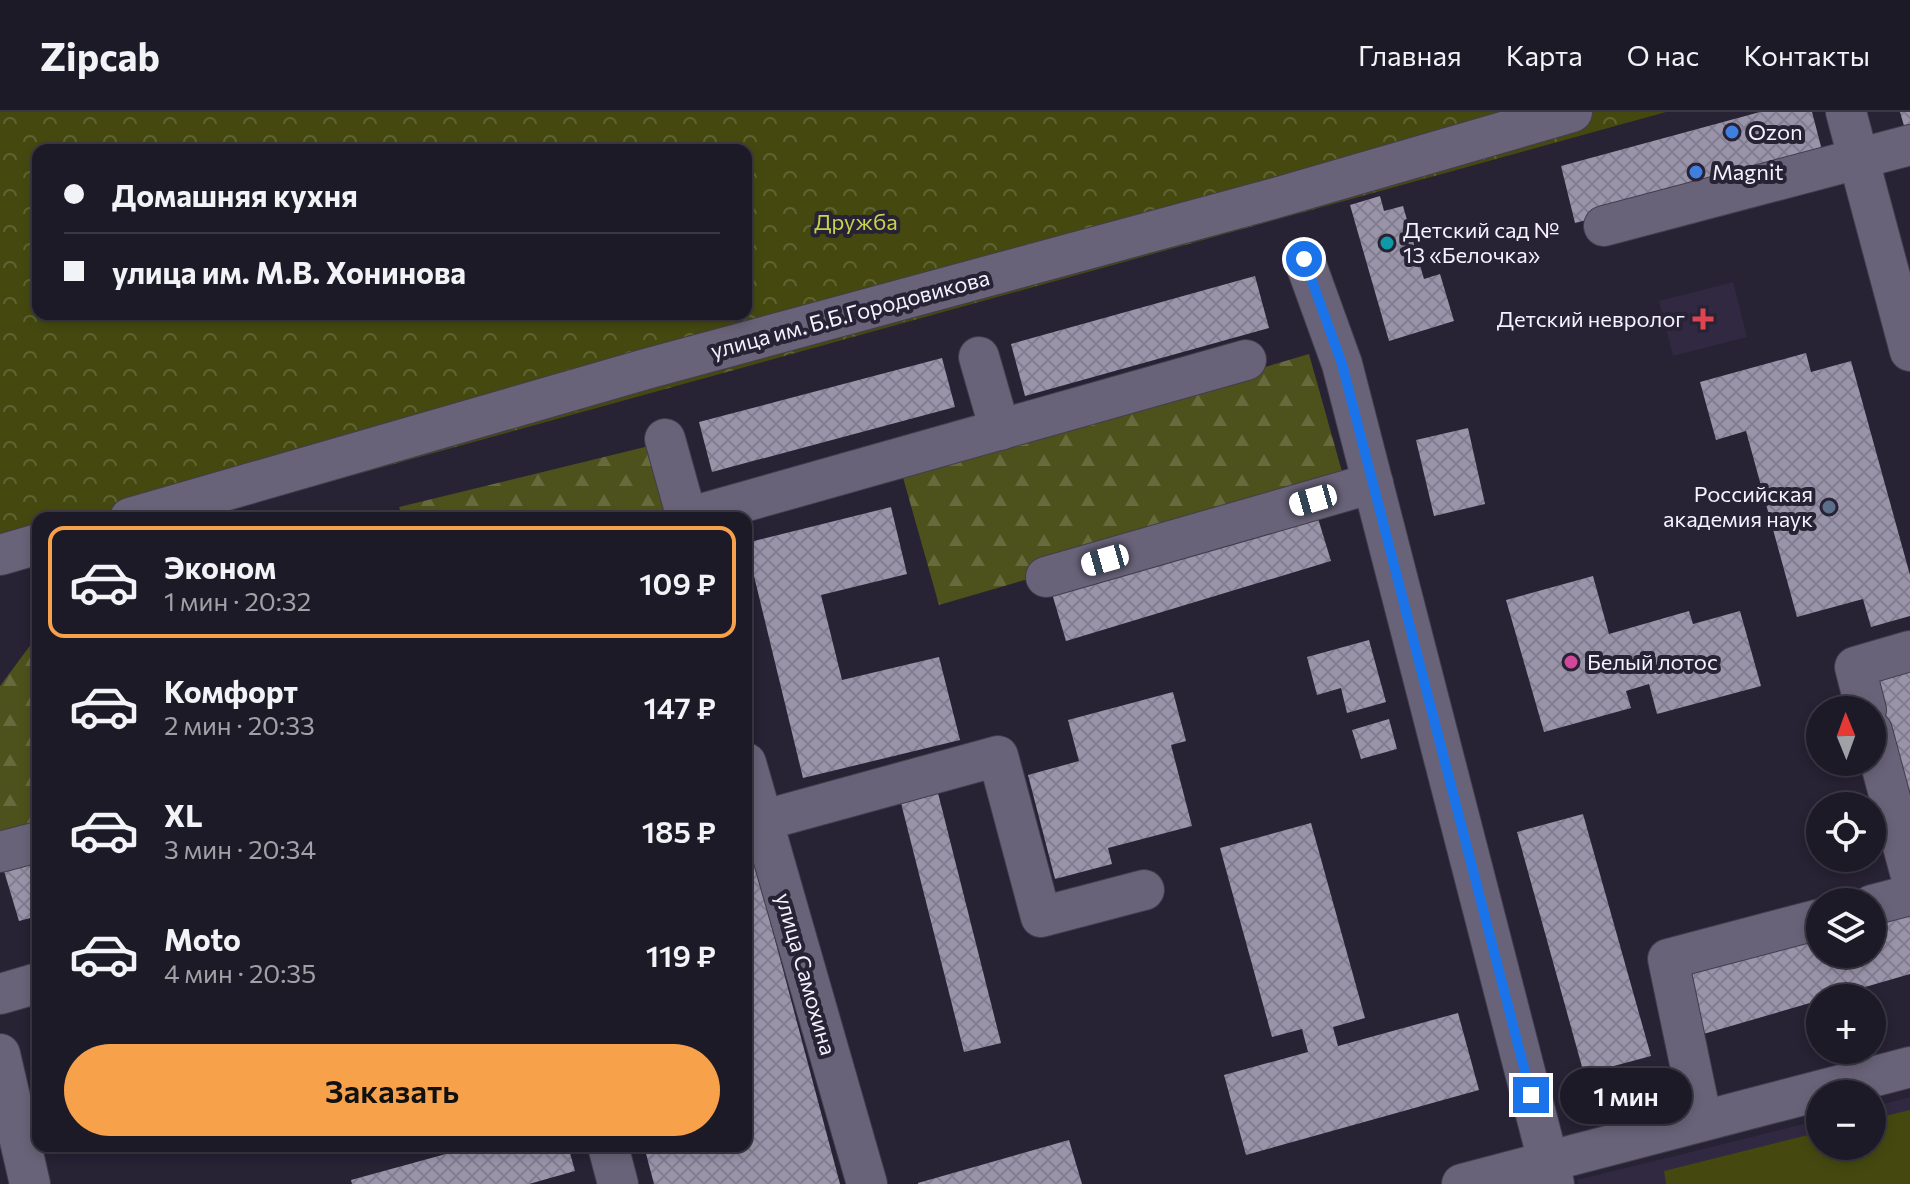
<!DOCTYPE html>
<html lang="ru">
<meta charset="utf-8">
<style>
:root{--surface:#1d1a27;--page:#2a2733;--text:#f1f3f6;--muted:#a0a1a7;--line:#3b3844;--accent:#f7a14a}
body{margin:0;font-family:Commissioner,sans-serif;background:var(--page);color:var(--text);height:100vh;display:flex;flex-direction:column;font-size:30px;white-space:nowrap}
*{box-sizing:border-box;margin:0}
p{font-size:26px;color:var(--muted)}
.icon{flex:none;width:44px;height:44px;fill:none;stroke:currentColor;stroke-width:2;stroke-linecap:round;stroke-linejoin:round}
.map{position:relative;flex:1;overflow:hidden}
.details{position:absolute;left:32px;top:400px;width:720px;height:640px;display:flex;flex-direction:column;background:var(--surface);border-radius:16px;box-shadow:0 4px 12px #0003,0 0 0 2px var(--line)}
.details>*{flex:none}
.hud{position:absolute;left:32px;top:32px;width:720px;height:176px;border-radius:16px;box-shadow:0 4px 12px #0003,0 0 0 2px var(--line);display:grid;align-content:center;height:176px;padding:0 32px;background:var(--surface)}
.needle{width:52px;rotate:359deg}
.controls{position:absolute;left:1806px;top:584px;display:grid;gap:16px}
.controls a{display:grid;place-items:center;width:80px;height:80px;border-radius:50%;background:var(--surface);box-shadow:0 4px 12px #0003,0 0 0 2px var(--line);font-size:40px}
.end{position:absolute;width:36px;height:36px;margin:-18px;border:10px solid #1a73e8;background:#fff;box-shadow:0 0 0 4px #fff}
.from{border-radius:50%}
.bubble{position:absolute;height:56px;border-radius:28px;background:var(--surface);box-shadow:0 4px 12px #0003,0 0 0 2px var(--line);font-size:26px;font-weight:600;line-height:56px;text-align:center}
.car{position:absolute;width:24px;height:48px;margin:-24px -12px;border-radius:10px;box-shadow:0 0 6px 2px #0007;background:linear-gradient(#fff 24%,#345 0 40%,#fff 0 76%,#345 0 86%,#fff 0)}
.hud b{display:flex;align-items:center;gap:28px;height:76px;font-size:30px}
.hud b+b{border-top:2px solid var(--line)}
.hud i{width:20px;height:20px;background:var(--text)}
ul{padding:14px 0 0;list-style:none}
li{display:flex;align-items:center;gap:24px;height:112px;margin:0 16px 12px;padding:0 16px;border:4px solid transparent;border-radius:16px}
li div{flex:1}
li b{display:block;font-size:30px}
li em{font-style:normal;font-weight:600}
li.on{border-color:var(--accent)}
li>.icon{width:72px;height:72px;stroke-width:1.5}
.cta{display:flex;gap:16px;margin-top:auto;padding:16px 32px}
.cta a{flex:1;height:92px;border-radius:48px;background:var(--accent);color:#111;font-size:32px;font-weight:600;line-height:92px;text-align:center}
header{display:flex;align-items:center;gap:48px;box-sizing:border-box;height:112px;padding:0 40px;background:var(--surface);border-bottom:2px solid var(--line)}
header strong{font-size:38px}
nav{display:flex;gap:44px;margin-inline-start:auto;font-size:28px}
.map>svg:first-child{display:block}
</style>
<header>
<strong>Zipcab</strong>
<nav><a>Главная</a><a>Карта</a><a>О нас</a><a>Контакты</a></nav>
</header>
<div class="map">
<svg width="1910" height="1072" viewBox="0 0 1910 1072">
<defs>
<pattern id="forest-firs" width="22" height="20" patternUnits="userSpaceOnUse" patternTransform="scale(2)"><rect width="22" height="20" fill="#4d511b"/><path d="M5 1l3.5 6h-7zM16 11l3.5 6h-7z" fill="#676a3d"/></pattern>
<pattern id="park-crowns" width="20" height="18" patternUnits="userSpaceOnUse" patternTransform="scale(2)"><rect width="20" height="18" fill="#454910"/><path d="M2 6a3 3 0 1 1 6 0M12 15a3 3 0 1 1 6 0" fill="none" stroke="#606434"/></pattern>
<pattern id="building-cross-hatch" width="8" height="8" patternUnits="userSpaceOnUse" patternTransform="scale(2)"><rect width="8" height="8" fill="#9a94ab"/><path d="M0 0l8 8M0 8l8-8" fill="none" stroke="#827d8e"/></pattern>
</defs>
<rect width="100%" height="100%" fill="#272234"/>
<g fill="#312942">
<polygon points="1733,170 1747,225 1673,244 1659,189"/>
<polygon points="1910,985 1910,1072 1578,1072 1577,1068 1820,1008 1820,1034 1872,1034 1872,995"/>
</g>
<polygon fill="#454910" points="1910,998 1910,1072 1666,1072 1664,1059 1820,1020 1820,1034 1872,1034 1872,1007"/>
<g fill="url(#forest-firs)">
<polygon points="1309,242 1346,374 939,493 902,362"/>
<polygon points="653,333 672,406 403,406 399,395"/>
<polygon points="38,523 38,712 0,721 0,574"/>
</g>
<path fill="url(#park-crowns)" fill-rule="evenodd" d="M0,0H1666L199,406H38V450L0,461ZM38,38H746V202H38Z"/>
<g fill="url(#building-cross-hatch)">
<polygon points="1760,0 1812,0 1824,46 1575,111 1561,54"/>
<polygon points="1900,0 1910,0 1910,31 1909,31"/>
<polygon points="1380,84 1384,99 1403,94 1424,167 1440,162 1454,209 1389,229 1350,93"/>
<polygon points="1255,164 1269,216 1025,284 1011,232"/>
<polygon points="1806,241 1811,260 1851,249 1910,463 1910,504 1871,515 1863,487 1797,505 1746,319 1716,328 1700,270"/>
<polygon points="942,246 955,295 712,360 699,310"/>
<polygon points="1468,316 1485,392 1434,404 1416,328"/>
<polygon points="1313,390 1331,449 1066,529 1048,468"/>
<polygon points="891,395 907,462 821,483 842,568 939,545 960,628 803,666 746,431"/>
<polygon points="1593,464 1609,522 1689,499 1693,512 1740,499 1761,574 1657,602 1649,572 1626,579 1631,596 1544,620 1506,488"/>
<polygon points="1369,528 1386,590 1347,601 1341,576 1317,583 1307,545"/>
<polygon points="1910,541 1910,727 1863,554"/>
<polygon points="1173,580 1186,629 1171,633 1192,714 1108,736 1112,752 1055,767 1028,663 1079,649 1068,608"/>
<polygon points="1389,607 1397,637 1361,647 1352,618"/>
<polygon points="938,681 1001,931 964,940 901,691"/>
<polygon points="1583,702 1651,944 1584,962 1517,720"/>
<polygon points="1311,711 1365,906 1333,915 1338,934 1458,901 1479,978 1246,1043 1224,963 1308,940 1302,917 1272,925 1220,736"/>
<polygon points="749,730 840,1072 654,1072 644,1034 746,1034 746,731"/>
<polygon points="38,739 38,804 19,809 1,749"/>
<polygon points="1910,788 1910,862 1700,923 1681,854 1820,814 1820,842 1872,842 1872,799"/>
<polygon points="1069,1028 1082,1072 918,1072 918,1071"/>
<polygon points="475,1034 568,1034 575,1059 529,1072 352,1072 351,1068"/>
</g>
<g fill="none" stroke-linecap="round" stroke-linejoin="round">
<g stroke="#423e4d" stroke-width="42">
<g id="minor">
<polyline points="1846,0 1910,239"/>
<polyline points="1604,114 1910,33"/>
<polyline points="1304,147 1342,252 1554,1072"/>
<polyline points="979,245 1000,318"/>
<polyline points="665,327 687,406"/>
<polyline points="130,406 646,257 1279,85 1572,0"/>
<polyline points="687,406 1246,248"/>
<polyline points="0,443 38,432"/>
<polyline points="1046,465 1373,371"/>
<polyline points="1866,598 1855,555 1910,539"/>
<polyline points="1872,619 1910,760"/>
<polyline points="746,651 867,1072"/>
<polyline points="761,709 998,644 1041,805 1144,778"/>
<polyline points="0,740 38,730"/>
<polyline points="1872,793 1910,783"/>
<polyline points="0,882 38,871"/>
<polyline points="0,942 30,1072"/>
<polyline points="1702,1009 1668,847 1820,807"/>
<polyline points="608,1034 618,1072"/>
<polyline points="1462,1072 1910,955"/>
</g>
</g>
<use href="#minor" stroke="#696379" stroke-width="40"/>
</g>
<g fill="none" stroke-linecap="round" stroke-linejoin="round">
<polyline stroke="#1a73e8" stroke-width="10" points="1304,147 1342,252 1531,983"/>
</g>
<g fill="#3f7fe0" stroke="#272234" stroke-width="3">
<circle cx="1732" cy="20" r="8"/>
<circle cx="1696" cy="60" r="8"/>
</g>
<circle fill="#0f9aa8" stroke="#272234" stroke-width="3" cx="1387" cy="131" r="8"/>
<path fill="#e0444e" stroke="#272234" stroke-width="3" d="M1699 195h8v8h8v8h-8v8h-8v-8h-8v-8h8z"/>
<circle fill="#5c6f8a" stroke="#272234" stroke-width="3" cx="1829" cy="395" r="8"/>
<circle fill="#d1479c" stroke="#272234" stroke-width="3" cx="1571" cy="550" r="8"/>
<g text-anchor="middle" stroke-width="8" stroke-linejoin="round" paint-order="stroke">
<g font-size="22" fill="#f5f1fe" stroke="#272234" text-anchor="start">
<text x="1748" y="28">Ozon</text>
<text x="1712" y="68">Magnit</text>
<text x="1403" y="126">Детский сад №<tspan x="1403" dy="25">13 «Белочка»</tspan></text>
<text x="1685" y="215" text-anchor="end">Детский невролог</text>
<text x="1813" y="390" text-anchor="end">Российская<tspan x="1813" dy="25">академия наук</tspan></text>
<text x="1587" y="558">Белый лотос</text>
</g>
<g font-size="22" fill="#c9d24c" stroke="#272234">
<text x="856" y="118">Дружба</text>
</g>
<g font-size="22" fill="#f5f1fe" stroke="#272234">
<text transform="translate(850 202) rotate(-15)" y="8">улица им. Б.Б.Городовикова</text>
<text transform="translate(806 862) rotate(74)" y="8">улица Самохина</text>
</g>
</g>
</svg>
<div class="controls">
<a><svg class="needle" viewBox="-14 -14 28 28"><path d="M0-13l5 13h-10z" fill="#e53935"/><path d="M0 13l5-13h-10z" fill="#a0a1a7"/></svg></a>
<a><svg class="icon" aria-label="locate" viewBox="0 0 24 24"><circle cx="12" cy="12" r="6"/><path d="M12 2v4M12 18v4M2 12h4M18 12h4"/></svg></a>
<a><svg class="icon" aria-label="layers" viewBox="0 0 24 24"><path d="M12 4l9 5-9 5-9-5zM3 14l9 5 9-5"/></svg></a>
<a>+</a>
<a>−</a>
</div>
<i class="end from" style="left:1304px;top:147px"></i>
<i class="end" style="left:1531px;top:983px"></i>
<div class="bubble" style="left:1560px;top:956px;width:132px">1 мин</div>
<i class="car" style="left:1313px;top:388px;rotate:254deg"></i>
<i class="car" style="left:1105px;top:448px;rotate:254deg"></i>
<div class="hud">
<b><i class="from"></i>Домашняя кухня</b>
<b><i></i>улица им. М.В. Хонинова</b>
</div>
<section class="details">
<ul>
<li class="on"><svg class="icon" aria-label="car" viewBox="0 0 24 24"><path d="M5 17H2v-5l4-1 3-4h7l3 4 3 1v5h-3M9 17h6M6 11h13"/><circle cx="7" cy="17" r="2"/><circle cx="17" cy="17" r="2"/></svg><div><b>Эконом</b><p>1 мин · 20:32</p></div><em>109 ₽</em></li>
<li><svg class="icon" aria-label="car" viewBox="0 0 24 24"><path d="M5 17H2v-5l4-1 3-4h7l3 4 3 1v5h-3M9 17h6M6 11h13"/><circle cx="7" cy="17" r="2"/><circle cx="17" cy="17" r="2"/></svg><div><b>Комфорт</b><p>2 мин · 20:33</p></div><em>147 ₽</em></li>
<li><svg class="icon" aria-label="car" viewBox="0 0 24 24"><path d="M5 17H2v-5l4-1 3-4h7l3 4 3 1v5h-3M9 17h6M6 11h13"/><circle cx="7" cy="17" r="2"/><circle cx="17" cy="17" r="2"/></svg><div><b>XL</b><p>3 мин · 20:34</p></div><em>185 ₽</em></li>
<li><svg class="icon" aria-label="car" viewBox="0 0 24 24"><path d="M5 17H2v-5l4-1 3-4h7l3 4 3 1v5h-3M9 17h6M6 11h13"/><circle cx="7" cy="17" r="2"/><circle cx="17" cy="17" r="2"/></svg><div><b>Moto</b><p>4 мин · 20:35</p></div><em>119 ₽</em></li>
</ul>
<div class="cta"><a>Заказать</a></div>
</section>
</div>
